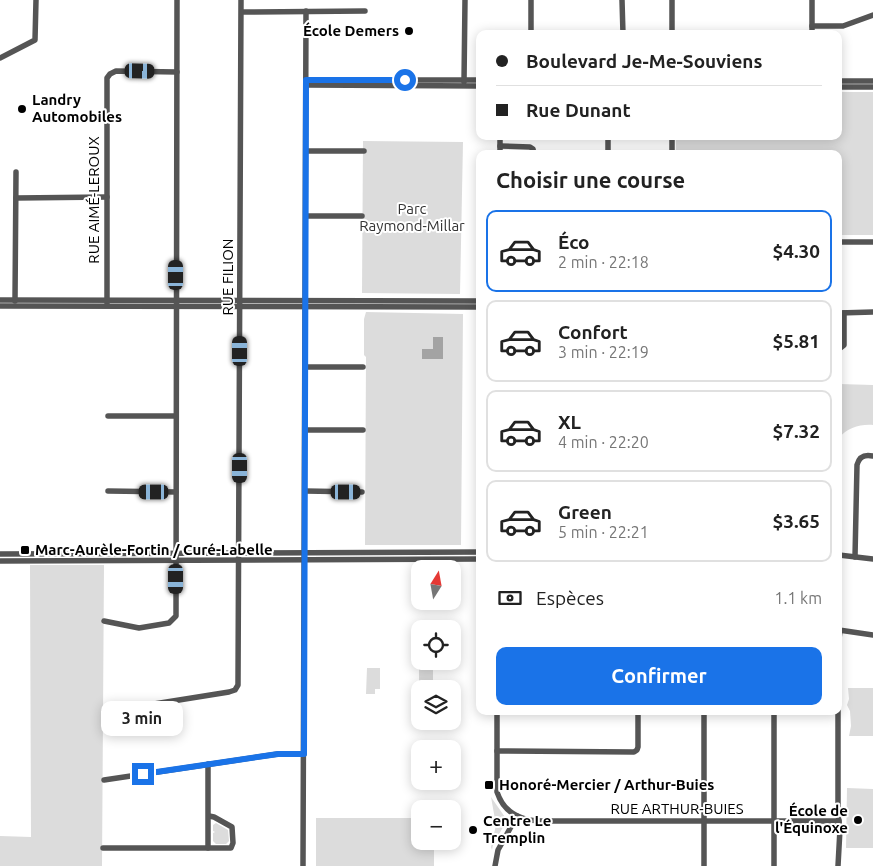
<!DOCTYPE html>
<html lang="fr">
<meta charset="utf-8">
<style>
:root{--surface:#fff;--page:#f6f6f6;--text:#222;--muted:#767676;--line:#e0e0e0;--accent:#1a73e8}
body{margin:0;font-family:Ubuntu,sans-serif;background:var(--page);color:var(--text);height:100vh;display:flex;flex-direction:column;font-size:19px;white-space:nowrap}
*{box-sizing:border-box;margin:0}
p{font-size:16px;color:var(--muted)}
.icon{flex:none;width:28px;height:28px;fill:none;stroke:currentColor;stroke-width:2;stroke-linecap:round;stroke-linejoin:round}
.map{position:relative;flex:1;overflow:hidden}
.drawer{position:absolute;left:476px;top:150px;width:366px;height:565px;display:flex;flex-direction:column;background:var(--surface);border-radius:10px;box-shadow:0 2px 12px #0003}
.drawer>*{flex:none}
.banner{position:absolute;left:476px;top:30px;width:366px;height:110px;border-radius:10px;box-shadow:0 2px 12px #0003;display:grid;align-content:center;height:110px;padding:0 20px;background:var(--surface)}
.needle{width:32px;rotate:11deg}
.controls{position:absolute;left:411px;top:560px;display:grid;gap:10px}
.controls a{display:grid;place-items:center;width:50px;height:50px;border-radius:10px;background:var(--surface);box-shadow:0 2px 12px #0003;font-size:25px}
.end{position:absolute;width:22px;height:22px;margin:-11px;border:6px solid #1a73e8;background:#fff;box-shadow:0 0 0 2px #fff}
.from{border-radius:50%}
.bubble{position:absolute;height:35px;border-radius:10px;background:var(--surface);box-shadow:0 2px 12px #0003;font-size:16px;font-weight:700;line-height:35px;text-align:center}
.car{position:absolute;width:15px;height:30px;margin:-15px -8px;border-radius:6px;box-shadow:0 0 4px 1px #0007;background:linear-gradient(#222 24%,#8ab4d8 0 40%,#222 0 76%,#8ab4d8 0 86%,#222 0)}
.banner b{display:flex;align-items:center;gap:18px;height:48px;font-size:19px}
.banner b+b{border-top:1px solid var(--line)}
.banner i{width:12px;height:12px;background:var(--text)}
ul{padding:0;list-style:none}
li{display:flex;align-items:center;gap:15px;height:82px;margin:0 10px 8px;padding:0 10px;border:2px solid var(--line);border-radius:10px}
li div{flex:1}
li b{display:block;font-size:19px}
li em{font-style:normal;font-weight:700}
li.current{border-color:var(--accent)}
li>.icon{width:45px;height:45px;stroke-width:1.5}
h2{padding:0 20px;font-size:22px;line-height:60px}
.pay{display:flex;align-items:center;gap:12px;height:55px;padding:0 20px;font-size:19px}
.pay p{margin-inline-start:auto}
.action{display:flex;gap:10px;margin-top:auto;padding:10px 20px}
.action a{flex:1;height:58px;border-radius:10px;background:var(--accent);color:#fff;font-size:20px;font-weight:700;line-height:58px;text-align:center}
.map>svg:first-child{display:block}
</style>
<div class="map">
<svg width="873" height="866" viewBox="0 0 873 866">
<rect width="100%" height="100%" fill="#fff"/>
<g fill="#dcdcdc">
<polygon points="839,92 873,92 873,235 839,235 839,154 676,154 676,136 839,136"/>
<polygon points="363,141 463,142 460,294 362,293"/>
<polygon points="366,312 463,314 461,545 365,545 366,357 364,355 364,319"/>
<path d="M839,384L873,385V425C860,424 847,428 839,438Z"/>
<polygon points="30,565 104,565 102,866 0,866 0,836 31,837"/>
<polygon points="367,668 380,668 380,689 375,689 375,694 366,694"/>
<polygon points="419,668 433,668 433,689 419,690"/>
<polygon points="848,688 873,688 873,736 849,736 851,726 850,711 847,705 849,699"/>
<polygon points="847,788 873,789 873,848 846,848"/>
<polygon points="491,797 507,820 493,845 492,850 491,847 496,825"/>
<polygon points="316,818 420,818 420,841 434,841 434,866 316,866"/>
<polygon points="216,823 228,830 229,841 226,844 216,844 213,841 213,833 215,832 213,831 213,825"/>
</g>
<polygon fill="#a3a3a3" points="433,337 443,337 443,359 422,359 422,349 433,349"/>
<g fill="none" stroke-linecap="round" stroke-linejoin="round">
<g stroke="#555" stroke-width="5.5">
<polyline points="622,0 623,34"/>
<polyline points="672,0 672,34"/>
<polyline points="812,0 812,34"/>
<polyline points="242,12 365,11"/>
<polyline points="812,26 843,26 873,15"/>
<polyline points="531,34 531,0"/>
<polyline points="0,58 35,40 36,0"/>
<polyline points="306,80 480,80"/>
<polyline points="839,81 873,81"/>
<polyline points="464,82 465,0"/>
<polyline points="306,85 480,86"/>
<polyline points="839,87 873,87"/>
<polyline points="500,146 530,147 533,149 534,154"/>
<polyline points="306,151 364,151"/>
<polyline points="500,154 500,136"/>
<polyline points="608,154 608,136"/>
<polyline points="672,154 672,136"/>
<polyline points="16,198 107,197"/>
<polyline points="306,216 362,216"/>
<polyline points="839,242 873,242"/>
<polyline points="0,300 480,301"/>
<polyline points="15,301 16,172"/>
<polyline points="107,303 107,78 110,74 116,71 177,72"/>
<polyline points="0,306 480,307"/>
<polyline points="839,313 873,312"/>
<polyline points="839,349 844,345 844,313"/>
<polyline points="306,367 363,367"/>
<polyline points="108,416 176,416"/>
<polyline points="306,430 363,430"/>
<polyline points="108,491 176,492"/>
<polyline points="305,491 362,492"/>
<polyline points="0,554 480,552"/>
<polyline points="839,555 873,559"/>
<path d="M855,557L857,465C859,457 864,454 873,456"/>
<polyline points="0,561 480,559"/>
<polyline points="104,621 139,628 169,623 176,616 177,0"/>
<polyline points="839,630 873,635"/>
<polyline points="839,639 840,631"/>
<path d="M497,711V792C504,813 521,821 542,821H839"/>
<polyline points="704,711 704,866"/>
<polyline points="104,712 229,692 235,690 238,685 241,0"/>
<polyline points="497,751 634,752 637,750 638,747 638,711"/>
<polyline points="104,780 278,754 304,754"/>
<polyline points="103,848 231,848 233,843 232,827 214,817 209,816"/>
<polyline points="208,848 208,764"/>
<polyline points="303,866 306,11"/>
<polyline points="495,866 498,850 517,816"/>
<polyline points="774,866 774,711"/>
<polyline points="838,866 840,829 838,814 838,711"/>
</g>
</g>
<g fill="none" stroke-linecap="round" stroke-linejoin="round">
<polyline stroke="#1a73e8" stroke-width="6" points="143,774 278,754 304,754 306,80 405,80"/>
</g>
<g fill="#000" stroke="#fff" stroke-width="2">
<circle cx="409" cy="31" r="5"/>
<circle cx="22" cy="109" r="5"/>
<rect x="20" y="545" width="10" height="10" rx="2.5"/>
<rect x="484" y="780" width="10" height="10" rx="2.5"/>
<circle cx="858" cy="820" r="5"/>
<circle cx="473" cy="830" r="5"/>
</g>
<g text-anchor="middle" stroke-width="4" stroke-linejoin="round" paint-order="stroke">
<g font-size="15" font-weight="bold" fill="#000" stroke="#fff" text-anchor="start">
<text x="399" y="36" text-anchor="end">École Demers</text>
<text x="32" y="105">Landry<tspan x="32" dy="17">Automobiles</tspan></text>
<text x="35" y="555">Marc-Aurèle-Fortin / Curé-Labelle</text>
<text x="499" y="790">Honoré-Mercier / Arthur-Buies</text>
<text x="848" y="816" text-anchor="end">École de<tspan x="848" dy="17">l'Équinoxe</tspan></text>
<text x="483" y="826">Centre Le<tspan x="483" dy="17">Tremplin</tspan></text>
</g>
<g font-size="15" fill="#000" stroke="#fff">
<text transform="translate(94 200) rotate(-90)" y="5">RUE AIMÉ-LEROUX</text>
<text transform="translate(228 277) rotate(-90)" y="5">RUE FILION</text>
<text x="677" y="814">RUE ARTHUR-BUIES</text>
</g>
<g font-size="15" fill="#333" stroke="#fff">
<text x="412" y="214">Parc<tspan x="412" dy="17">Raymond-Millar</tspan></text>
</g>
</g>
</svg>
<div class="controls">
<a><svg class="needle" viewBox="-14 -14 28 28"><path d="M0-13l5 13h-10z" fill="#e53935"/><path d="M0 13l5-13h-10z" fill="#767676"/></svg></a>
<a><svg class="icon" aria-label="locate" viewBox="0 0 24 24"><circle cx="12" cy="12" r="6"/><path d="M12 2v4M12 18v4M2 12h4M18 12h4"/></svg></a>
<a><svg class="icon" aria-label="layers" viewBox="0 0 24 24"><path d="M12 4l9 5-9 5-9-5zM3 14l9 5 9-5"/></svg></a>
<a>+</a>
<a>−</a>
</div>
<i class="end from" style="left:405px;top:80px"></i>
<i class="end" style="left:143px;top:774px"></i>
<div class="bubble" style="left:101px;top:701px;width:82px">3 min</div>
<i class="car" style="left:140px;top:71px;rotate:91deg"></i>
<i class="car" style="left:176px;top:275px;rotate:0deg"></i>
<i class="car" style="left:240px;top:351px;rotate:0deg"></i>
<i class="car" style="left:240px;top:468px;rotate:180deg"></i>
<i class="car" style="left:154px;top:492px;rotate:270deg"></i>
<i class="car" style="left:346px;top:492px;rotate:90deg"></i>
<i class="car" style="left:176px;top:579px;rotate:180deg"></i>
<div class="banner">
<b><i class="from"></i>Boulevard Je-Me-Souviens</b>
<b><i></i>Rue Dunant</b>
</div>
<section class="drawer">
<h2>Choisir une course</h2>
<ul>
<li class="current"><svg class="icon" aria-label="car" viewBox="0 0 24 24"><path d="M5 17H2v-5l4-1 3-4h7l3 4 3 1v5h-3M9 17h6M6 11h13"/><circle cx="7" cy="17" r="2"/><circle cx="17" cy="17" r="2"/></svg><div><b>Éco</b><p>2 min · 22:18</p></div><em>$4.30</em></li>
<li><svg class="icon" aria-label="car" viewBox="0 0 24 24"><path d="M5 17H2v-5l4-1 3-4h7l3 4 3 1v5h-3M9 17h6M6 11h13"/><circle cx="7" cy="17" r="2"/><circle cx="17" cy="17" r="2"/></svg><div><b>Confort</b><p>3 min · 22:19</p></div><em>$5.81</em></li>
<li><svg class="icon" aria-label="car" viewBox="0 0 24 24"><path d="M5 17H2v-5l4-1 3-4h7l3 4 3 1v5h-3M9 17h6M6 11h13"/><circle cx="7" cy="17" r="2"/><circle cx="17" cy="17" r="2"/></svg><div><b>XL</b><p>4 min · 22:20</p></div><em>$7.32</em></li>
<li><svg class="icon" aria-label="car" viewBox="0 0 24 24"><path d="M5 17H2v-5l4-1 3-4h7l3 4 3 1v5h-3M9 17h6M6 11h13"/><circle cx="7" cy="17" r="2"/><circle cx="17" cy="17" r="2"/></svg><div><b>Green</b><p>5 min · 22:21</p></div><em>$3.65</em></li>
</ul>
<div class="pay"><svg class="icon" aria-label="cash" viewBox="0 0 24 24"><path d="M3 7h18v10H3z"/><circle cx="12" cy="12" r="2"/></svg>Espèces<p>1.1 km</p></div>
<div class="action"><a>Confirmer</a></div>
</section>
</div>
